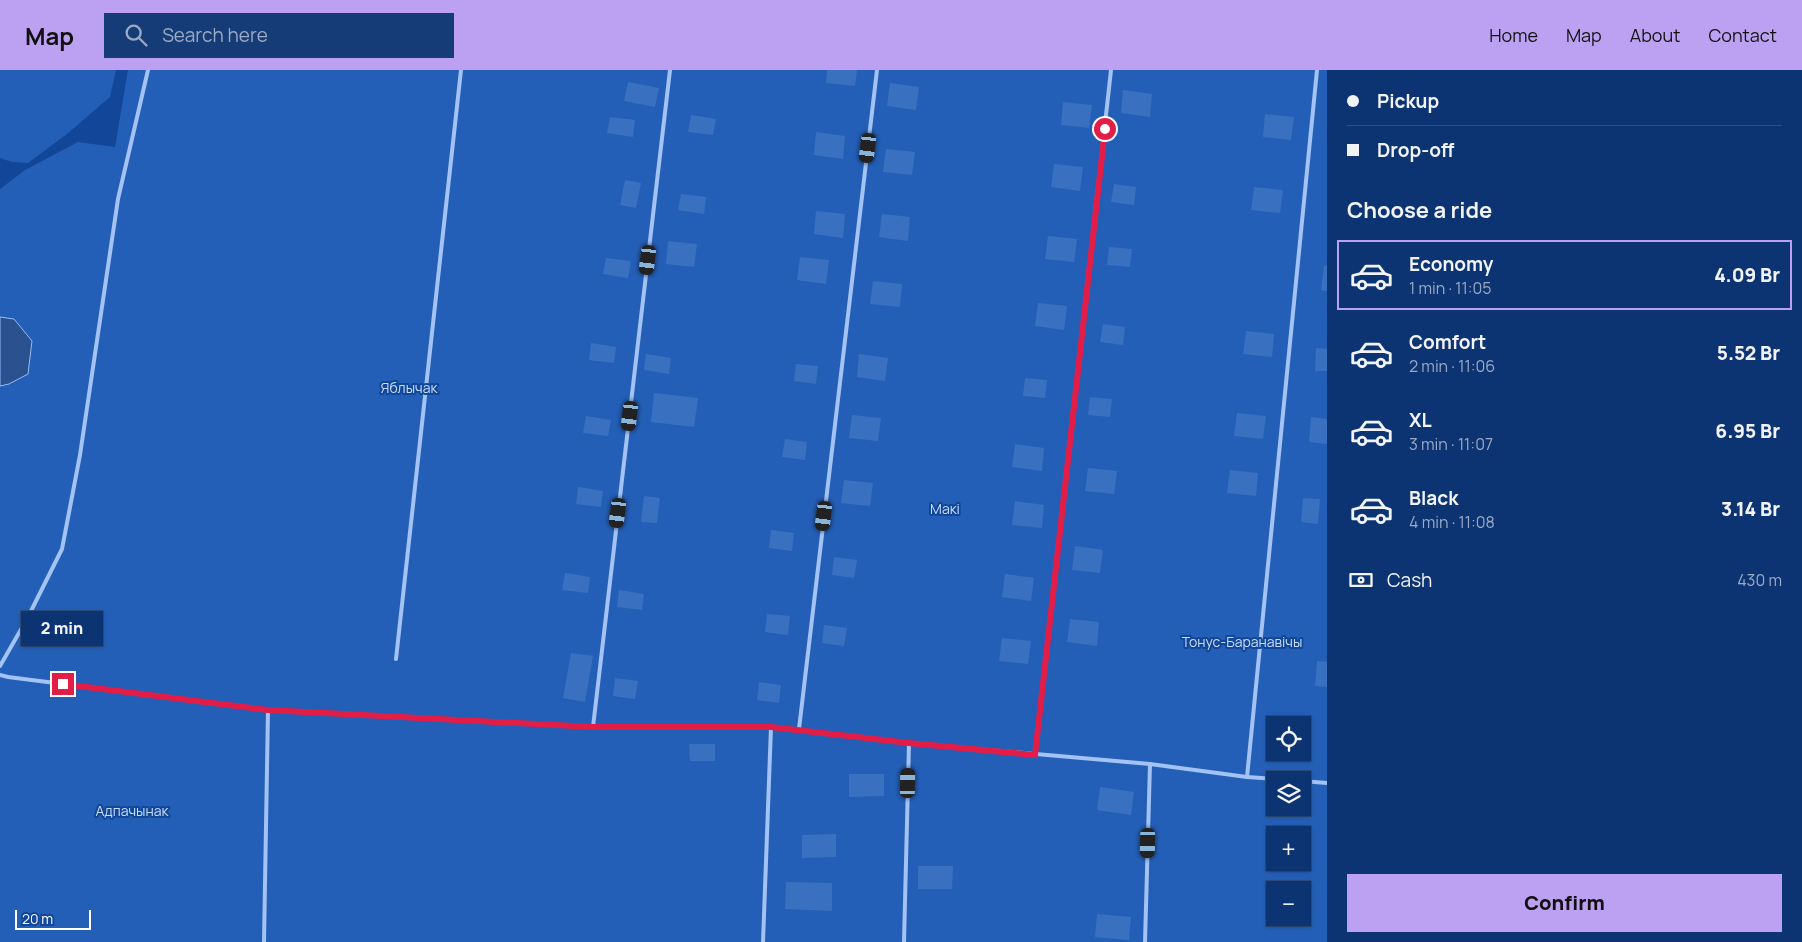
<!DOCTYPE html>
<meta charset="utf-8">
<style>
:root{--surface:#0d3472;--page:#163c77;--text:#f1f3f6;--muted:#9aaac4;--line:#2d4f84;--accent:#bca0f2}
body{margin:0;font-family:Manrope,sans-serif;background:var(--page);color:var(--text);height:100vh;display:flex;flex-direction:column;font-size:19px;white-space:nowrap}
*{box-sizing:border-box;margin:0}
p{font-size:16px;color:var(--muted)}
.icon{flex:none;width:28px;height:28px;fill:none;stroke:currentColor;stroke-width:2;stroke-linecap:round;stroke-linejoin:round}
.map{position:relative;flex:1;overflow:hidden}
.details{display:flex;flex-direction:column;background:var(--surface);width:475px}
.details>*{flex:none}
.banner{display:grid;align-content:center;height:110px;padding:0 20px;background:var(--surface)}
.tools{position:absolute;left:1266px;top:646px;display:grid;gap:10px}
.tools a{display:grid;place-items:center;width:45px;height:45px;border-radius:0px;background:var(--surface);box-shadow:0 1px 4px #0004,0 0 0 1px var(--line);font-size:25px}
.scale{position:absolute;left:15px;bottom:12px;width:76px;box-sizing:border-box;padding-left:5px;border:2px solid #fff;border-top:0;font-size:14px;line-height:18px;white-space:nowrap;color:#fff;-webkit-text-stroke:4px #114698;paint-order:stroke}
.end{position:absolute;width:22px;height:22px;margin:-11px;border:6px solid #e11d48;background:#fff;box-shadow:0 0 0 2px #fff}
.from{border-radius:50%}
.bubble{position:absolute;height:35px;border-radius:0px;background:var(--surface);box-shadow:0 1px 4px #0004,0 0 0 1px var(--line);font-size:16px;font-weight:800;line-height:35px;text-align:center}
.car{position:absolute;width:15px;height:30px;margin:-15px -8px;border-radius:6px;box-shadow:0 0 4px 1px #0007;background:linear-gradient(#222 24%,#8ab4d8 0 40%,#222 0 76%,#8ab4d8 0 86%,#222 0)}
.banner b{display:flex;align-items:center;gap:18px;height:48px;font-size:19px}
.banner b+b{border-top:1px solid var(--line)}
.banner i{width:12px;height:12px;background:var(--text)}
ul{padding:0;list-style:none}
li{display:flex;align-items:center;gap:15px;height:70px;margin:0 10px 8px;padding:0 10px;border:2px solid transparent;border-radius:0px}
li div{flex:1}
li b{display:block;font-size:19px}
li em{font-style:normal;font-weight:800}
li.on{border-color:var(--accent)}
li>.icon{width:45px;height:45px;stroke-width:1.5}
h2{padding:0 20px;font-size:22px;line-height:60px}
.pay{display:flex;align-items:center;gap:12px;height:55px;padding:0 20px;font-size:19px}
.pay p{margin-inline-start:auto}
.button{display:flex;gap:10px;margin-top:auto;padding:10px 20px}
.button a{flex:1;height:58px;border-radius:0px;background:var(--accent);color:#111;font-size:20px;font-weight:800;line-height:58px;text-align:center}
header{display:flex;align-items:center;gap:30px;box-sizing:border-box;height:70px;padding:0 25px;background:var(--accent);color:#111}
header strong{font-size:24px}
nav{display:flex;gap:28px;margin-inline-start:auto;font-size:18px}
.search{width:350px;height:45px;background:var(--page);display:flex;align-items:center;gap:12px;box-sizing:border-box;padding:0 18px;border-radius:0px;color:var(--muted);font-size:19px}
main{display:flex;flex:1;min-height:0}
.map>svg:first-child{display:block}
</style>
<header>
<strong>Map</strong>
<div class="search"><svg class="icon" aria-label="search" viewBox="0 0 24 24"><circle cx="10" cy="10" r="6"/><path d="M15 15l6 6"/></svg>Search here</div>
<nav><a>Home</a><a>Map</a><a>About</a><a>Contact</a></nav>
</header>
<main>
<div class="map">
<svg width="1327" height="872" viewBox="0 0 1327 872">
<rect width="100%" height="100%" fill="#114698"/>
<g fill="#245fb7" fill-rule="evenodd">
<polygon points="0,0 116,0 110,27 67,64 28,93 12,92 0,88"/>
<path d="M128,0H1327V872H0V119L25,100L78,72L115,77ZM1275,655H1302V682H1275ZM1275,710H1302V738H1275ZM1275,765H1302V792H1275ZM1275,820H1302V848H1275Z"/>
</g>
<polygon fill="#2b518f" stroke="#94bdf7" points="0,247 14,249 32,271 28,304 9,314 0,316"/>
<g fill="#3a70c0">
<polygon points="827,0 857,0 855,16 826,13"/>
<polygon points="628,12 659,18 655,37 624,31"/>
<polygon points="890,13 919,17 916,40 887,36"/>
<polygon points="1123,20 1152,24 1150,47 1121,43"/>
<polygon points="1063,32 1092,35 1089,58 1061,55"/>
<polygon points="1265,44 1294,47 1291,70 1263,67"/>
<polygon points="691,45 716,49 713,65 688,62"/>
<polygon points="610,47 635,50 633,67 607,63"/>
<polygon points="816,62 845,66 843,89 814,85"/>
<polygon points="886,79 915,82 912,105 883,102"/>
<polygon points="1054,94 1083,97 1080,121 1051,117"/>
<polygon points="625,110 641,113 636,138 620,135"/>
<polygon points="1114,114 1136,117 1134,135 1111,132"/>
<polygon points="1254,117 1283,120 1280,143 1251,140"/>
<polygon points="681,124 706,127 704,144 678,140"/>
<polygon points="816,141 845,144 843,168 814,164"/>
<polygon points="882,144 910,147 908,171 879,167"/>
<polygon points="1048,166 1077,169 1074,192 1045,189"/>
<polygon points="668,171 697,174 694,197 666,194"/>
<polygon points="1109,177 1132,179 1130,197 1107,195"/>
<polygon points="800,187 829,190 826,214 797,210"/>
<polygon points="606,188 631,191 628,208 603,204"/>
<polygon points="1324,196 1327,196 1327,221 1321,220"/>
<polygon points="873,211 902,214 900,237 870,234"/>
<polygon points="1038,233 1067,236 1064,260 1035,256"/>
<polygon points="1103,254 1125,257 1123,275 1100,272"/>
<polygon points="1246,261 1274,264 1272,287 1243,284"/>
<polygon points="591,273 616,277 614,293 589,290"/>
<polygon points="1316,278 1327,279 1327,301 1315,301"/>
<polygon points="646,284 671,288 669,304 644,300"/>
<polygon points="859,284 888,288 885,311 857,307"/>
<polygon points="796,294 818,296 816,314 794,311"/>
<polygon points="1025,308 1047,310 1045,328 1023,326"/>
<polygon points="654,323 698,328 694,357 651,352"/>
<polygon points="1090,327 1112,329 1110,347 1088,345"/>
<polygon points="1237,343 1266,346 1263,369 1234,366"/>
<polygon points="852,345 881,348 878,371 849,368"/>
<polygon points="586,346 611,350 608,366 583,363"/>
<polygon points="1311,347 1327,349 1327,374 1309,372"/>
<polygon points="785,369 807,372 805,390 782,387"/>
<polygon points="1015,374 1044,378 1042,401 1012,397"/>
<polygon points="1088,398 1117,401 1114,424 1085,421"/>
<polygon points="1230,400 1258,403 1256,426 1227,423"/>
<polygon points="844,410 873,413 870,436 841,433"/>
<polygon points="578,417 603,421 601,437 576,434"/>
<polygon points="644,426 660,428 657,453 641,452"/>
<polygon points="1303,428 1320,429 1318,454 1301,452"/>
<polygon points="1015,431 1044,435 1042,458 1012,455"/>
<polygon points="771,460 794,463 792,481 769,478"/>
<polygon points="1075,476 1103,480 1100,503 1072,500"/>
<polygon points="834,487 857,490 854,508 832,505"/>
<polygon points="565,503 590,507 588,523 562,520"/>
<polygon points="1005,504 1034,508 1031,531 1002,527"/>
<polygon points="619,520 644,524 642,540 617,537"/>
<polygon points="767,544 790,546 788,565 765,562"/>
<polygon points="1070,549 1099,552 1097,576 1067,572"/>
<polygon points="824,555 847,558 844,576 822,573"/>
<polygon points="1002,568 1031,571 1028,594 999,591"/>
<polygon points="571,583 593,586 585,632 563,628"/>
<polygon points="1317,591 1327,592 1327,617 1315,616"/>
<polygon points="615,608 638,611 635,629 613,626"/>
<polygon points="759,612 781,615 779,633 757,630"/>
<polygon points="689,674 715,674 715,691 690,691"/>
<polygon points="849,704 884,704 884,726 849,727"/>
<polygon points="1100,717 1134,722 1131,745 1097,740"/>
<polygon points="836,764 836,787 802,788 802,765"/>
<polygon points="918,796 953,796 952,819 918,819"/>
<polygon points="786,812 832,813 832,841 785,839"/>
<polygon points="1097,844 1131,847 1129,870 1095,867"/>
</g>
<g fill="none" stroke-linecap="round" stroke-linejoin="round">
<g stroke="#a2c3f4" stroke-width="4">
<polyline points="396,589 461,0"/>
<polyline points="0,596 27,549 62,479 80,385 118,129 148,0"/>
<polyline points="0,605 8,607 268,640 593,657 771,657 909,673 1150,694 1247,707 1293,710"/>
<polyline points="593,657 670,0"/>
<polyline points="799,659 877,0"/>
<polyline points="1035,685 1111,0"/>
<polyline points="1247,707 1317,0"/>
<polyline points="1302,711 1327,713"/>
<polyline points="264,872 268,640"/>
<polyline points="763,872 771,657"/>
<polyline points="904,872 909,673"/>
<polyline points="1145,872 1150,694"/>
</g>
</g>
<g fill="none" stroke-linecap="round" stroke-linejoin="round">
<polyline stroke="#e11d48" stroke-width="6" points="63,614 268,640 593,657 771,657 909,673 1035,685 1105,59"/>
</g>
<g text-anchor="middle" stroke-width="4" stroke-linejoin="round" paint-order="stroke">
<g font-size="14" fill="#cadffe" stroke="#114698">
<text x="409" y="323">Яблычак</text>
<text x="945" y="444">Макі</text>
<text x="1242" y="577">Тонус-Баранавічы</text>
<text x="132" y="746">Адпачынак</text>
</g>
</g>
</svg>
<div class="tools">
<a><svg class="icon" aria-label="locate" viewBox="0 0 24 24"><circle cx="12" cy="12" r="6"/><path d="M12 2v4M12 18v4M2 12h4M18 12h4"/></svg></a>
<a><svg class="icon" aria-label="layers" viewBox="0 0 24 24"><path d="M12 4l9 5-9 5-9-5zM3 14l9 5 9-5"/></svg></a>
<a>+</a>
<a>−</a>
</div>
<div class="scale">20 m</div>
<i class="end from" style="left:1105px;top:59px"></i>
<i class="end" style="left:63px;top:614px"></i>
<div class="bubble" style="left:21px;top:541px;width:82px">2 min</div>
<i class="car" style="left:868px;top:78px;rotate:187deg"></i>
<i class="car" style="left:648px;top:190px;rotate:187deg"></i>
<i class="car" style="left:630px;top:346px;rotate:187deg"></i>
<i class="car" style="left:618px;top:443px;rotate:187deg"></i>
<i class="car" style="left:824px;top:446px;rotate:187deg"></i>
<i class="car" style="left:908px;top:713px;rotate:1deg"></i>
<i class="car" style="left:1148px;top:773px;rotate:181deg"></i>
</div>
<section class="details">
<div class="banner">
<b><i class="from"></i>Pickup</b>
<b><i></i>Drop-off</b>
</div>
<h2>Choose a ride</h2>
<ul>
<li class="on"><svg class="icon" aria-label="car" viewBox="0 0 24 24"><path d="M5 17H2v-5l4-1 3-4h7l3 4 3 1v5h-3M9 17h6M6 11h13"/><circle cx="7" cy="17" r="2"/><circle cx="17" cy="17" r="2"/></svg><div><b>Economy</b><p>1 min · 11:05</p></div><em>4.09 Br</em></li>
<li><svg class="icon" aria-label="car" viewBox="0 0 24 24"><path d="M5 17H2v-5l4-1 3-4h7l3 4 3 1v5h-3M9 17h6M6 11h13"/><circle cx="7" cy="17" r="2"/><circle cx="17" cy="17" r="2"/></svg><div><b>Comfort</b><p>2 min · 11:06</p></div><em>5.52 Br</em></li>
<li><svg class="icon" aria-label="car" viewBox="0 0 24 24"><path d="M5 17H2v-5l4-1 3-4h7l3 4 3 1v5h-3M9 17h6M6 11h13"/><circle cx="7" cy="17" r="2"/><circle cx="17" cy="17" r="2"/></svg><div><b>XL</b><p>3 min · 11:07</p></div><em>6.95 Br</em></li>
<li><svg class="icon" aria-label="car" viewBox="0 0 24 24"><path d="M5 17H2v-5l4-1 3-4h7l3 4 3 1v5h-3M9 17h6M6 11h13"/><circle cx="7" cy="17" r="2"/><circle cx="17" cy="17" r="2"/></svg><div><b>Black</b><p>4 min · 11:08</p></div><em>3.14 Br</em></li>
</ul>
<div class="pay"><svg class="icon" aria-label="cash" viewBox="0 0 24 24"><path d="M3 7h18v10H3z"/><circle cx="12" cy="12" r="2"/></svg>Cash<p>430 m</p></div>
<div class="button"><a>Confirm</a></div>
</section>
</main>
